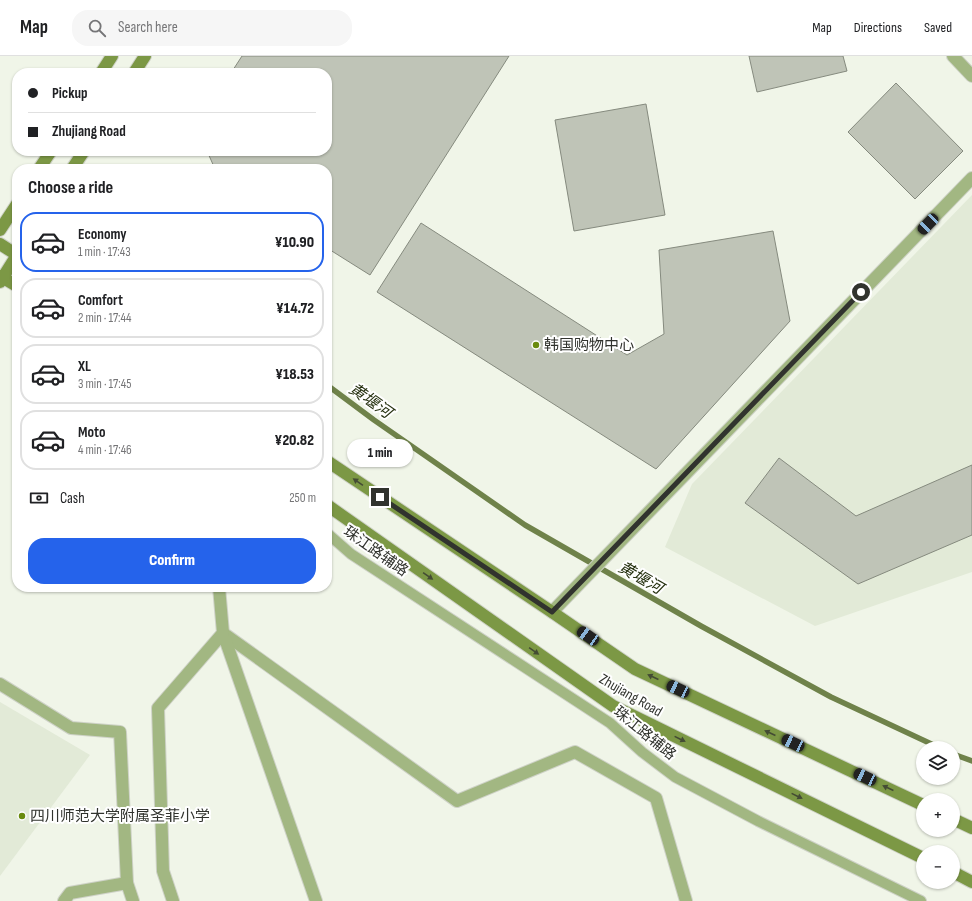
<!DOCTYPE html>
<meta charset="utf-8">
<style>
:root{--surface:#fff;--page:#f6f6f6;--text:#202124;--muted:#757577;--line:#e0e0e0;--accent:#2563eb}
body{margin:0;font-family:"Sofia Sans Condensed","Noto Sans SC",sans-serif;background:var(--page);color:var(--text);height:100vh;display:flex;flex-direction:column;font-size:15px;white-space:nowrap}
*{box-sizing:border-box;margin:0}
p{font-size:13px;color:var(--muted)}
.icon{flex:none;width:22px;height:22px;fill:none;stroke:currentColor;stroke-width:2;stroke-linecap:round;stroke-linejoin:round}
.map{position:relative;flex:1;overflow:hidden}
.side{position:absolute;left:12px;top:108px;width:320px;height:428px;display:flex;flex-direction:column;background:var(--surface);border-radius:16px;box-shadow:0 1px 3px #0004}
.side>*{flex:none}
.hud{position:absolute;left:12px;top:12px;width:320px;height:88px;border-radius:16px;box-shadow:0 1px 3px #0004;display:grid;align-content:center;height:88px;padding:0 16px;background:var(--surface)}
.controls{position:absolute;left:916px;top:685px;display:grid;gap:8px}
.controls a{display:grid;place-items:center;width:44px;height:44px;border-radius:50%;background:var(--surface);box-shadow:0 1px 3px #0004;font-size:20px}
.end{position:absolute;width:18px;height:18px;margin:-9px;border:5px solid #31332e;background:#fff;box-shadow:0 0 0 2px #fff}
.from{border-radius:50%}
.bubble{position:absolute;height:28px;border-radius:14px;background:var(--surface);box-shadow:0 1px 3px #0004;font-size:13px;font-weight:800;line-height:28px;text-align:center}
.car{position:absolute;width:12px;height:24px;margin:-12px -6px;border-radius:5px;box-shadow:0 0 3px 1px #0007;background:linear-gradient(#222 24%,#8ab4d8 0 40%,#222 0 76%,#8ab4d8 0 86%,#222 0)}
.hud b{display:flex;align-items:center;gap:14px;height:38px;font-size:15px}
.hud b+b{border-top:1px solid var(--line)}
.hud i{width:10px;height:10px;background:var(--text)}
ul{padding:0;list-style:none}
li{display:flex;align-items:center;gap:12px;height:60px;margin:0 8px 6px;padding:0 8px;border:2px solid var(--line);border-radius:16px}
li div{flex:1}
li b{display:block;font-size:15px}
li em{font-style:normal;font-weight:800}
li.on{border-color:var(--accent)}
li>.icon{width:36px;height:36px;stroke-width:1.5}
h2{padding:0 16px;font-size:18px;line-height:48px}
.pay{display:flex;align-items:center;gap:10px;height:44px;padding:0 16px;font-size:15px}
.pay p{margin-inline-start:auto}
.action{display:flex;gap:8px;margin-top:auto;padding:8px 16px}
.action a{flex:1;height:46px;border-radius:16px;background:var(--accent);color:#fff;font-size:16px;font-weight:800;line-height:46px;text-align:center}
header{display:flex;align-items:center;gap:24px;box-sizing:border-box;height:56px;padding:0 20px;background:var(--surface);border-bottom:1px solid var(--line)}
header strong{font-size:19px}
nav{display:flex;gap:22px;margin-inline-start:auto;font-size:14px}
.search{width:280px;height:36px;background:var(--page);display:flex;align-items:center;gap:10px;box-sizing:border-box;padding:0 14px;border-radius:16px;color:var(--muted);font-size:15px}
.map>svg:first-child{display:block}
</style>
<header>
<strong>Map</strong>
<div class="search"><svg class="icon" aria-label="search" viewBox="0 0 24 24"><circle cx="10" cy="10" r="6"/><path d="M15 15l6 6"/></svg>Search here</div>
<nav><a>Map</a><a>Directions</a><a>Saved</a></nav>
</header>
<div class="map">
<svg width="972" height="845" viewBox="0 0 972 845">
<rect width="100%" height="100%" fill="#f0f5e8"/>
<g fill="#e2ead7">
<polygon points="972,139 972,516 815,570 665,491 692,428"/>
<polygon points="0,646 90,699 0,820"/>
</g>
<g fill="none" stroke-linecap="round" stroke-linejoin="round">
<g stroke="#6f824a" stroke-width="5.5">
<polyline points="327,329 374,364 525,469 701,570 831,641 940,692"/>
<polyline points="953,698 972,705"/>
</g>
</g>
<g fill="#bfc4b7" stroke="#858a7e">
<polygon points="242,0 509,0 370,219 327,192 327,113 215,113 207,95 327,95 327,17 231,17"/>
<polygon points="749,0 843,0 847,15 757,36"/>
<polygon points="896,27 963,95 915,143 848,76"/>
<polygon points="646,48 665,159 574,175 555,64"/>
<polygon points="421,167 627,299 664,278 659,194 773,175 790,265 656,413 377,236"/>
<polygon points="779,402 856,460 972,409 972,479 858,528 745,447"/>
</g>
<g fill="none" stroke-linecap="round" stroke-linejoin="round">
<g stroke="#ced2c7" stroke-width="12">
<polyline id="lane" points="327,477 351,498 610,667 642,696 675,721 758,765 921,845"/>
</g>
<g stroke="#ced2c7" stroke-width="14">
<g id="street">
<polyline points="953,0 972,20"/>
<polyline points="552,556 972,122"/>
<polyline points="223,577 457,745 575,696 656,742 686,845"/>
<polyline points="223,577 316,845"/>
<polyline points="0,628 71,672 120,676 127,827 133,845"/>
<polyline points="64,845 70,837 127,827"/>
<polyline points="173,845 163,815 158,652 223,577 219,531"/>
</g>
</g>
<g stroke="#ced2c7" stroke-width="14">
<g id="secondary">
<polyline points="101,17 112,0"/>
<polyline points="134,17 145,0"/>
<polyline points="39,113 51,95"/>
<polyline points="72,113 84,95"/>
<polyline points="0,174 17,148"/>
<polyline points="0,188 17,199"/>
<polyline points="0,220 17,230"/>
<polyline points="0,226 17,199"/>
<polyline points="327,405 552,556 635,613 923,749"/>
<polyline points="327,449 613,650 923,802"/>
<polyline points="953,763 972,772"/>
<polyline points="953,816 972,826"/>
</g>
</g>
<use href="#lane" stroke="#a2b782" stroke-width="10"/>
<use href="#street" stroke="#a2b782" stroke-width="12"/>
<use href="#secondary" stroke="#7c9845" stroke-width="12"/>
</g>
<defs><path id="oneway-solid" d="M-6-.8H1V-3.2L6.5 0L1 3.2V.8H-6Z"/></defs>
<g fill="#444c34">
<use href="#oneway-solid" transform="translate(358 426) rotate(-146)"/>
<use href="#oneway-solid" transform="translate(428 520) rotate(35)"/>
<use href="#oneway-solid" transform="translate(534 595) rotate(35)"/>
<use href="#oneway-solid" transform="translate(653 621) rotate(-155)"/>
<use href="#oneway-solid" transform="translate(770 677) rotate(-155)"/>
<use href="#oneway-solid" transform="translate(680 683) rotate(26)"/>
<use href="#oneway-solid" transform="translate(888 732) rotate(-155)"/>
<use href="#oneway-solid" transform="translate(797 740) rotate(26)"/>
</g>
<g fill="none" stroke-linecap="round" stroke-linejoin="round">
<polyline stroke="#31332e" stroke-width="5" points="380,441 552,556 861,236"/>
</g>
<g fill="#698b0e" stroke="#fff" stroke-width="1.5">
<circle cx="536" cy="289" r="4"/>
<circle cx="22" cy="760" r="4"/>
</g>
<g text-anchor="middle" stroke-width="4" stroke-linejoin="round" paint-order="stroke">
<g font-size="15" fill="#31332e" stroke="#fff" text-anchor="start">
<text x="544" y="294">韩国购物中心</text>
<text x="30" y="765">四川师范大学附属圣菲小学</text>
</g>
<g font-size="15" fill="#31332e" stroke="#fff">
<text transform="translate(376 495) rotate(35)" y="5">珠江路辅路</text>
<text transform="translate(631 639) rotate(30)" y="5">Zhujiang Road</text>
<text transform="translate(645 677) rotate(39)" y="5">珠江路辅路</text>
</g>
<g font-size="16" font-style="italic" fill="#263110" stroke="#fff">
<text transform="translate(371 344) rotate(35)" y="6">黄堰河</text>
<text transform="translate(641 521) rotate(30)" y="6">黄堰河</text>
</g>
</g>
</svg>
<div class="controls">
<a><svg class="icon" aria-label="layers" viewBox="0 0 24 24"><path d="M12 4l9 5-9 5-9-5zM3 14l9 5 9-5"/></svg></a>
<a>+</a>
<a>−</a>
</div>
<i class="end from" style="left:861px;top:236px"></i>
<i class="end" style="left:380px;top:441px"></i>
<div class="bubble" style="left:347px;top:383px;width:66px">1 min</div>
<i class="car" style="left:928px;top:168px;rotate:224deg"></i>
<i class="car" style="left:588px;top:580px;rotate:305deg"></i>
<i class="car" style="left:678px;top:633px;rotate:295deg"></i>
<i class="car" style="left:793px;top:687px;rotate:295deg"></i>
<i class="car" style="left:865px;top:721px;rotate:295deg"></i>
<div class="hud">
<b><i class="from"></i>Pickup</b>
<b><i></i>Zhujiang Road</b>
</div>
<section class="side">
<h2>Choose a ride</h2>
<ul>
<li class="on"><svg class="icon" aria-label="car" viewBox="0 0 24 24"><path d="M5 17H2v-5l4-1 3-4h7l3 4 3 1v5h-3M9 17h6M6 11h13"/><circle cx="7" cy="17" r="2"/><circle cx="17" cy="17" r="2"/></svg><div><b>Economy</b><p>1 min · 17:43</p></div><em>¥10.90</em></li>
<li><svg class="icon" aria-label="car" viewBox="0 0 24 24"><path d="M5 17H2v-5l4-1 3-4h7l3 4 3 1v5h-3M9 17h6M6 11h13"/><circle cx="7" cy="17" r="2"/><circle cx="17" cy="17" r="2"/></svg><div><b>Comfort</b><p>2 min · 17:44</p></div><em>¥14.72</em></li>
<li><svg class="icon" aria-label="car" viewBox="0 0 24 24"><path d="M5 17H2v-5l4-1 3-4h7l3 4 3 1v5h-3M9 17h6M6 11h13"/><circle cx="7" cy="17" r="2"/><circle cx="17" cy="17" r="2"/></svg><div><b>XL</b><p>3 min · 17:45</p></div><em>¥18.53</em></li>
<li><svg class="icon" aria-label="car" viewBox="0 0 24 24"><path d="M5 17H2v-5l4-1 3-4h7l3 4 3 1v5h-3M9 17h6M6 11h13"/><circle cx="7" cy="17" r="2"/><circle cx="17" cy="17" r="2"/></svg><div><b>Moto</b><p>4 min · 17:46</p></div><em>¥20.82</em></li>
</ul>
<div class="pay"><svg class="icon" aria-label="cash" viewBox="0 0 24 24"><path d="M3 7h18v10H3z"/><circle cx="12" cy="12" r="2"/></svg>Cash<p>250 m</p></div>
<div class="action"><a>Confirm</a></div>
</section>
</div>
